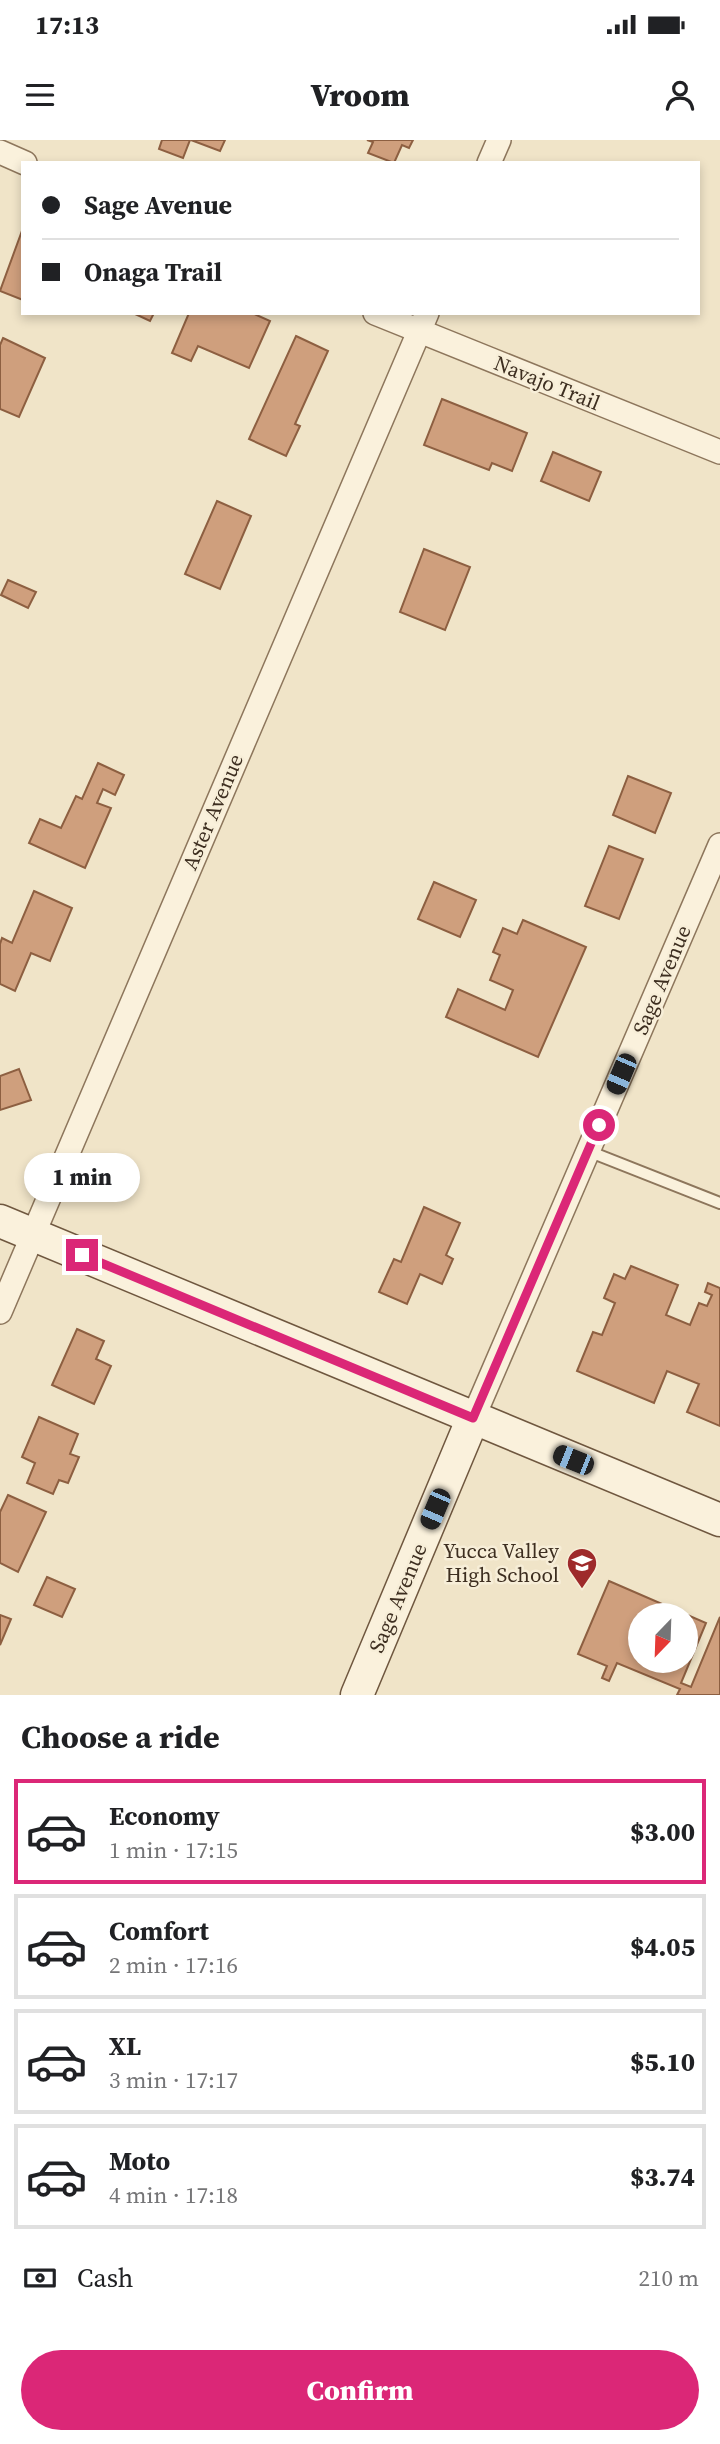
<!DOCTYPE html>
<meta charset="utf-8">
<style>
:root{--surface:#fff;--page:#f2f2f2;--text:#202124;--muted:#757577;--line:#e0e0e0;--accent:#db2777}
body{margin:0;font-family:"Source Serif 4",serif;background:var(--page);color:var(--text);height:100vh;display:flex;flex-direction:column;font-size:26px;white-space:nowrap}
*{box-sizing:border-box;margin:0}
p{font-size:23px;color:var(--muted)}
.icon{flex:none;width:38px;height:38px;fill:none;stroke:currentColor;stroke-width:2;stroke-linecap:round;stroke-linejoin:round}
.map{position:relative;height:1555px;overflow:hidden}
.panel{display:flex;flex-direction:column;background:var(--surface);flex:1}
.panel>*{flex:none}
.hud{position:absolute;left:21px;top:21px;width:679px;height:154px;border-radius:0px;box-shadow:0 4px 10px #0003;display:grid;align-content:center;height:154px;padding:0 21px;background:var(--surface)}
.needle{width:46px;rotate:203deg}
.buttons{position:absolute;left:628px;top:1463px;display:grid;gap:14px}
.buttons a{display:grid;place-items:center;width:70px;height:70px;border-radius:50%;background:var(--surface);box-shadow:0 4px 10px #0003;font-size:35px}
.end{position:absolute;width:32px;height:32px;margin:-16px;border:9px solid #db2777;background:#fff;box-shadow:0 0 0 4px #fff}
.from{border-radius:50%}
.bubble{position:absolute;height:49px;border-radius:24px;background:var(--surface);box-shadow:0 4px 10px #0003;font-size:23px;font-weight:800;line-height:49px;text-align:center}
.car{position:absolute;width:21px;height:42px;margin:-21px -10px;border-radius:9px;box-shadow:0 0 5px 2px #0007;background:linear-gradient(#222 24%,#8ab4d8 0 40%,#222 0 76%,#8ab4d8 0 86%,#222 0)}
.hud b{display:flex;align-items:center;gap:24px;height:66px;font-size:26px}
.hud b+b{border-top:2px solid var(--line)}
.hud i{width:18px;height:18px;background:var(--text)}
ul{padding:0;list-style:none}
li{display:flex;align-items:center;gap:21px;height:105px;margin:0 14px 10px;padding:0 7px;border:4px solid var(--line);border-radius:0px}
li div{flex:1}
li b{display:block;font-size:26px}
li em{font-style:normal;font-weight:800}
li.selected{border-color:var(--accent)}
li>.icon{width:63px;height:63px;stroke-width:1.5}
h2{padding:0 21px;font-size:32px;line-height:84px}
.pay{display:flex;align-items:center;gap:18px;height:77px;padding:0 21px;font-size:26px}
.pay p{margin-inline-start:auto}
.primary-button{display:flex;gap:14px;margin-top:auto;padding:14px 21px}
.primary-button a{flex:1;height:80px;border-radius:42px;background:var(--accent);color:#fff;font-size:28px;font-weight:800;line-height:80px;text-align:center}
.status{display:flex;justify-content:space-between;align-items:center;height:49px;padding:0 35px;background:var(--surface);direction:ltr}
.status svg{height:19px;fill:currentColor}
header{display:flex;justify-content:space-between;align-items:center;height:91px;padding:0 21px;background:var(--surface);font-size:32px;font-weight:800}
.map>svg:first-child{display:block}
</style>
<div class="status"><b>17:13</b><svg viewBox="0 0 49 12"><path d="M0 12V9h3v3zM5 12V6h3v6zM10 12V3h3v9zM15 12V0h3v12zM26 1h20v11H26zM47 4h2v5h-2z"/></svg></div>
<header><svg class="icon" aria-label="menu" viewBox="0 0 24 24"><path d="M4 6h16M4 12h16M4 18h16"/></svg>Vroom<svg class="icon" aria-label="person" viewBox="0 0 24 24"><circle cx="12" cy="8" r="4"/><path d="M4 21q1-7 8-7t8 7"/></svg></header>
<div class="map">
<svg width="720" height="1555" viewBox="0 0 720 1555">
<rect width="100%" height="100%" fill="#f0e4c8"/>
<g fill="#cf9f7d" stroke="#8d5f41" stroke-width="2" fill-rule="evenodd">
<polygon points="162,0 190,0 183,18 159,9"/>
<polygon points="191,0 225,0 220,11"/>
<polygon points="367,0 413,0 409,8 402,5 394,23 368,13 373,2"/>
<polygon points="23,88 23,160 0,151"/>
<polygon points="133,173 154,173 150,181"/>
<polygon points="189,173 252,173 270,181 249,228 198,206 191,221 172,213"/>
<polygon points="296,196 328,211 295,284 300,286 286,316 249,299"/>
<polygon points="3,198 45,218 19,277 0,269 0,205"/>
<polygon points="442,259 527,293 512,331 492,323 489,330 424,305"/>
<polygon points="553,312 601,332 589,361 541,341"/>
<polygon points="217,361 251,376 220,449 185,434"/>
<polygon points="424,409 470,427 445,490 400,472"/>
<polygon points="8,440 36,452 28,468 1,455"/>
<polygon points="98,623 124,635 115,655 103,649 97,663 111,668 85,728 29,703 40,679 61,688 76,656 82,659"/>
<polygon points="628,636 671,653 655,693 613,675"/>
<polygon points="609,706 643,719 619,779 585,766"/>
<polygon points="434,742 476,760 460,797 418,779"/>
<polygon points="34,751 72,768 50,821 31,813 15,851 0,844 0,804 2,798 12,803"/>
<polygon points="523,780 586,807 538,917 446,877 458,849 505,870 513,850 490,840 500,815 493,812 503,788 517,794"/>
<polygon points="19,929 31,960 0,970 0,936"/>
<polygon points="424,1067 460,1083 446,1115 453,1119 442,1144 420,1134 407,1164 379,1152 394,1119 401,1122"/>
<polygon points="631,1126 678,1145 666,1175 690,1185 699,1163 707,1166 712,1155 705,1152 708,1143 720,1148 720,1286 687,1272 699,1244 667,1231 654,1263 577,1231 593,1192 602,1195 615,1163 604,1158 614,1134 625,1139"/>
<polygon points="77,1189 104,1201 96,1219 111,1226 94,1264 52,1245"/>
<polygon points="39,1277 78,1294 70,1314 79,1317 68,1343 59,1340 53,1354 27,1343 35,1323 22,1317"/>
<polygon points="8,1355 46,1372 18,1432 0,1423 0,1372"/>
<polygon points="47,1437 75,1449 62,1477 34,1465"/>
<path d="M609,1441L706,1483L681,1543L691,1547L720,1477V1555H677L680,1549L617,1523L609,1541L602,1538L607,1526L578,1514ZM640,1475H686V1521H640Z"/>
<polygon points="0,1475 11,1479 0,1505"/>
</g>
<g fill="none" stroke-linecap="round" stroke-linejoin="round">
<g stroke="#8d765c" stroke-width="14">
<polyline id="lane" points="588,1011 720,1063"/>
</g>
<g stroke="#8d765c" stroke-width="26">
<g id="street">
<polyline points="0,12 25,23"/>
<polyline points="489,23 499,0"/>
<polyline points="375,173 720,312"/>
<polyline points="0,1172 427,173"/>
<polyline points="473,1278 720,705"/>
</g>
</g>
<g stroke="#6f573f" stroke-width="35">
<g id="secondary">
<polyline points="0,1081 720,1380"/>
<polyline points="357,1555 473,1278"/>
</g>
</g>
<use href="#lane" stroke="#faf1dc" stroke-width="10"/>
<use href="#street" stroke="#faf1dc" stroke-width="23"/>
<use href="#secondary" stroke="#faf1dc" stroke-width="32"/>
</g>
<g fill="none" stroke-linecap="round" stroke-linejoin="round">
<polyline stroke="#db2777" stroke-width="9" points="82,1115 473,1278 599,985"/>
</g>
<defs>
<g id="school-pin" transform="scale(1.575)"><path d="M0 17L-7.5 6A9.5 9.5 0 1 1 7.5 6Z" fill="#9e2a2b" stroke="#f7eed8"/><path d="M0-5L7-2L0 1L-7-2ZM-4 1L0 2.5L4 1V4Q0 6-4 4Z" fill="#fff"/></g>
</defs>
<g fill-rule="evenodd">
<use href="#school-pin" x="582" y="1423"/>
</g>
<g text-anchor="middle" stroke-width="5" stroke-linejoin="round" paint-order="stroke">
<g font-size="21" fill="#3d2e20" stroke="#f7eed8">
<text transform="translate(547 243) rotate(22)" y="7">Navajo Trail</text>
<text transform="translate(213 672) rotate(-67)" y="7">Aster Avenue</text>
<text transform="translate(662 840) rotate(-67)" y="7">Sage Avenue</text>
<text transform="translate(398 1458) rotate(-67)" y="7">Sage Avenue</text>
</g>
<g font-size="21" fill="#3d2e20" stroke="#f7eed8" text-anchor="end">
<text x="559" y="1418">Yucca Valley<tspan x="559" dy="24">High School</tspan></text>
</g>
</g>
</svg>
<div class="buttons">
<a><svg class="needle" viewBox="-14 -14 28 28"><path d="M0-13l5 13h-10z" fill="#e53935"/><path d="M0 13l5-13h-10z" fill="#757577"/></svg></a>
</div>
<i class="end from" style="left:599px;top:985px"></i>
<i class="end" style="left:82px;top:1115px"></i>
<div class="bubble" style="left:24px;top:1013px;width:116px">1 min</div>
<i class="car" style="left:621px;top:934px;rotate:203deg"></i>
<i class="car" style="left:573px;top:1320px;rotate:292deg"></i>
<i class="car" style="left:435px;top:1369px;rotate:203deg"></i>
<div class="hud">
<b><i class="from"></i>Sage Avenue</b>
<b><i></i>Onaga Trail</b>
</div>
</div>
<section class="panel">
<h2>Choose a ride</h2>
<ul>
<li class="selected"><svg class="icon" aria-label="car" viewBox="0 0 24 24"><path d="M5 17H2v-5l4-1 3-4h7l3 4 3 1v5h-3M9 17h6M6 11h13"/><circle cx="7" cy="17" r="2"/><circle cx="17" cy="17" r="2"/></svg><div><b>Economy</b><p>1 min · 17:15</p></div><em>$3.00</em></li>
<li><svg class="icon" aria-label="car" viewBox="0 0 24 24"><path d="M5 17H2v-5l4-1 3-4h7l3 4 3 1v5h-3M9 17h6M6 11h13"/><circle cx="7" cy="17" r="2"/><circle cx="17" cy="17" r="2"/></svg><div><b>Comfort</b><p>2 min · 17:16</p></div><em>$4.05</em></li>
<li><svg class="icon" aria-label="car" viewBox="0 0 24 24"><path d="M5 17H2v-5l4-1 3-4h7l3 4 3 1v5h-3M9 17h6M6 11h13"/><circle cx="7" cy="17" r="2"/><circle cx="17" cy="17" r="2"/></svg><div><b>XL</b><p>3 min · 17:17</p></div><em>$5.10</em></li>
<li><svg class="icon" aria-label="car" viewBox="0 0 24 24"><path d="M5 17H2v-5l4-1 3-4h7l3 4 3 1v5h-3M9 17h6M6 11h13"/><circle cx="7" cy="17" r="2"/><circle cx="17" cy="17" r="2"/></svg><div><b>Moto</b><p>4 min · 17:18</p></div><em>$3.74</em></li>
</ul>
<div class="pay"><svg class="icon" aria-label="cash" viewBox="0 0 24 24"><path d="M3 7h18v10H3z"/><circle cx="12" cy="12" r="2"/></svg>Cash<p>210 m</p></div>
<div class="primary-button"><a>Confirm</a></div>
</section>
